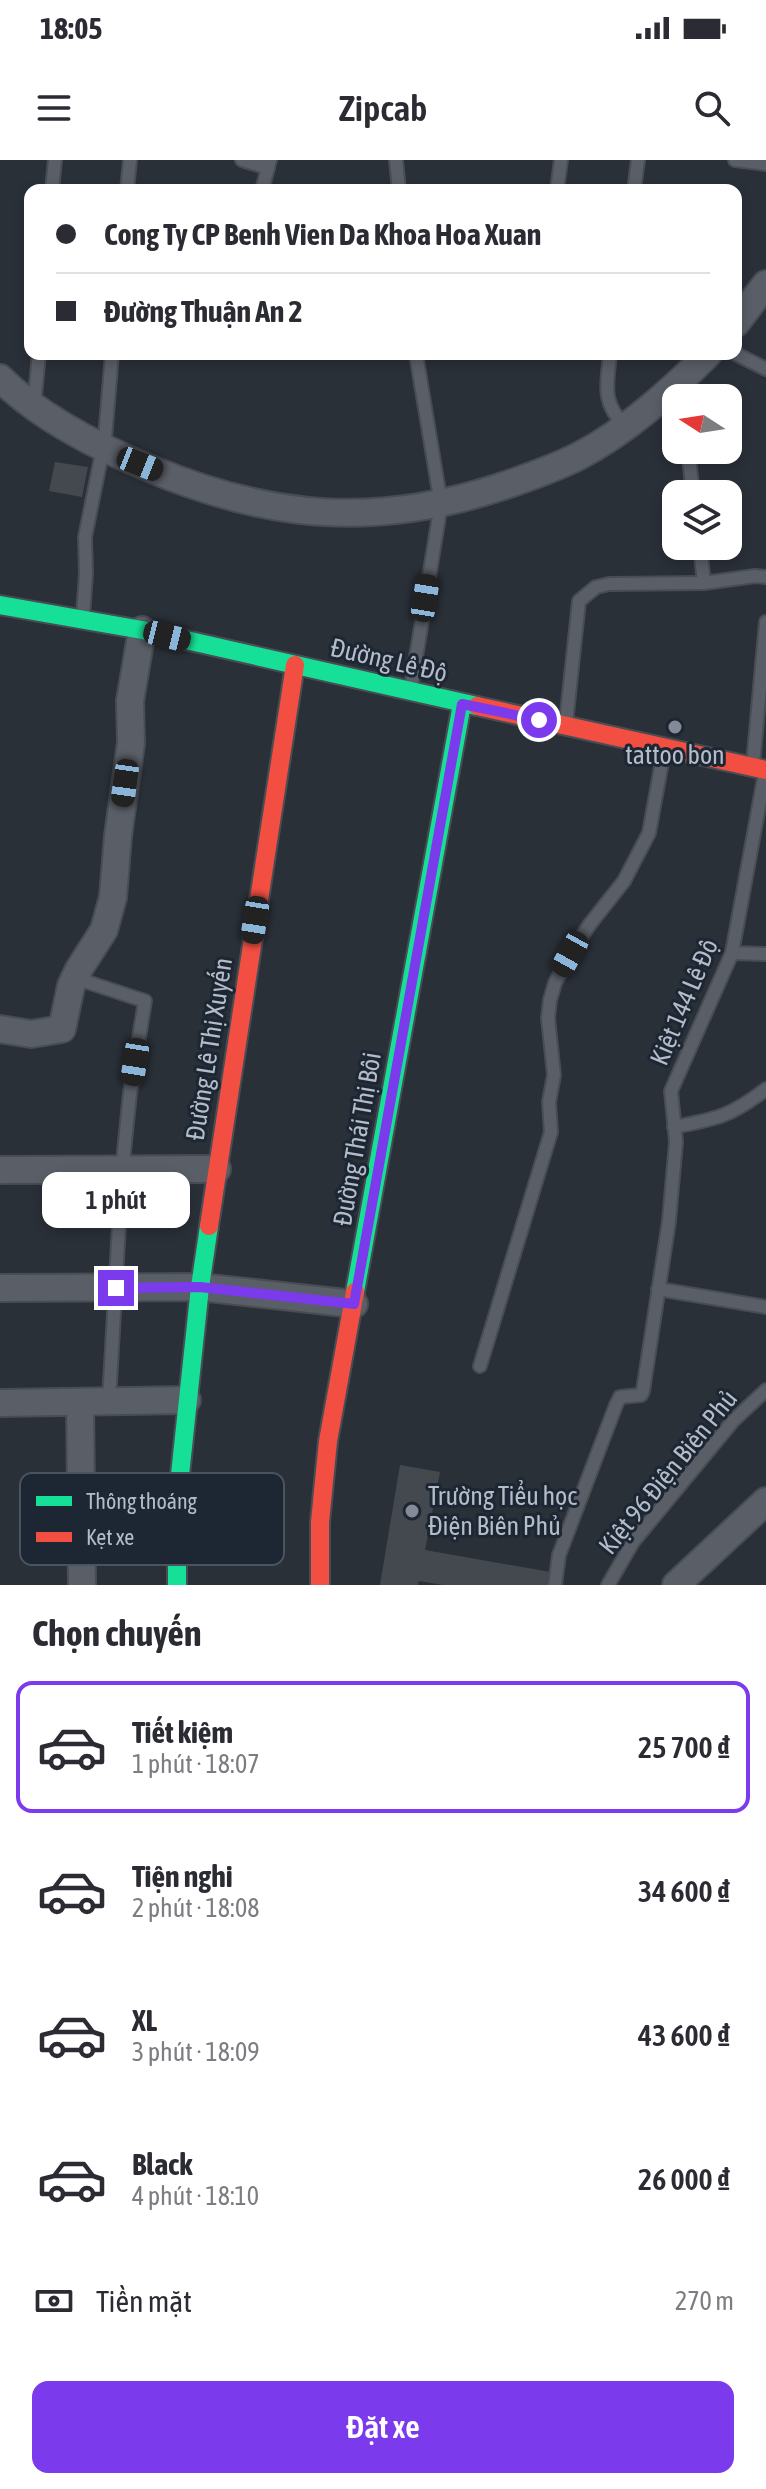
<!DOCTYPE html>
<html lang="vi">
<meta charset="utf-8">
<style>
:root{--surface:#fff;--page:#f7f7f7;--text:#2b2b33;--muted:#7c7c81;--line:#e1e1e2;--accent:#7c3aed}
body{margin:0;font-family:"Asap Condensed",sans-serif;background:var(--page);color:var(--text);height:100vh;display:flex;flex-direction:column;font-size:30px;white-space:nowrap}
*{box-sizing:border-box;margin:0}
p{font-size:26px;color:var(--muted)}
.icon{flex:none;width:44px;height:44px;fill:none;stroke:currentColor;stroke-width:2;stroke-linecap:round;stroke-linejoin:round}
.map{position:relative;height:1425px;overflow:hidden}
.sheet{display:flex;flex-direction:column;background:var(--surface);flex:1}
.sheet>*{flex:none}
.banner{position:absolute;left:24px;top:24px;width:718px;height:176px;border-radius:16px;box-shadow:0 4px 12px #0003;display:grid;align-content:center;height:176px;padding:0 32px;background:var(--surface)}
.needle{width:52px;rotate:282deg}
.controls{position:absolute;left:662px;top:224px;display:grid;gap:16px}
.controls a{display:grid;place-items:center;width:80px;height:80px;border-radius:16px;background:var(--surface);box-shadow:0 4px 12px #0003;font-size:40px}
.end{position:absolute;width:36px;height:36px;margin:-18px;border:10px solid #7c3aed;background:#fff;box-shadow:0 0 0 4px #fff}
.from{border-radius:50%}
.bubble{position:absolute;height:56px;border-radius:16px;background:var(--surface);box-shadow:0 4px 12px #0003;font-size:26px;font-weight:600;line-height:56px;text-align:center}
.car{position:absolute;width:24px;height:48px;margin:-24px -12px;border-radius:10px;box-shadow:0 0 6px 2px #0007;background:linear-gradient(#222 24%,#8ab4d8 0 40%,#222 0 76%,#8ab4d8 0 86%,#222 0)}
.banner b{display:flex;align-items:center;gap:28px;height:76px;font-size:30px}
.banner b+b{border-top:2px solid var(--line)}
.banner i{width:20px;height:20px;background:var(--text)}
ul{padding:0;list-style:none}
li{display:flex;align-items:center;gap:24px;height:132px;margin:0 16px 12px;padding:0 16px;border:4px solid transparent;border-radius:16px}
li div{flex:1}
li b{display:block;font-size:30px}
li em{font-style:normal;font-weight:600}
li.current{border-color:var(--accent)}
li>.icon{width:72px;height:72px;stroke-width:1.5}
h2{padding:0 32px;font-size:36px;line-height:96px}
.pay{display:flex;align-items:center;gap:20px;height:88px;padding:0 32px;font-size:30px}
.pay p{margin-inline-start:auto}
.cta{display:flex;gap:16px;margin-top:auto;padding:16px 32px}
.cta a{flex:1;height:92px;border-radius:16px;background:var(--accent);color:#fff;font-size:32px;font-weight:600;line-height:92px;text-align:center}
.status{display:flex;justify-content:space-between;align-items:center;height:56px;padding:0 40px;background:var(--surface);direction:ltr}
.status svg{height:22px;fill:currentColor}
header{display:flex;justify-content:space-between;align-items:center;height:104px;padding:0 32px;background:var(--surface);font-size:36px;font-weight:600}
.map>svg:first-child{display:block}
</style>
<div class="status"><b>18:05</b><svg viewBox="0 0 49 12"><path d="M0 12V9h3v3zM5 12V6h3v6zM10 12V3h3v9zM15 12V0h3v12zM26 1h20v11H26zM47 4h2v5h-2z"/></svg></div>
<header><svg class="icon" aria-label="menu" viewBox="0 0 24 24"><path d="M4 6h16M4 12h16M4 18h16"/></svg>Zipcab<svg class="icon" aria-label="search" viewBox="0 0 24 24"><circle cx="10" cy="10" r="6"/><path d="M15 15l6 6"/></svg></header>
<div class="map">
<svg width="766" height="1425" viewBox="0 0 766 1425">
<rect width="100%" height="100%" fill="#2a3038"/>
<g fill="#444950">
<polygon points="55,302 88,307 82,337 49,331"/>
<polygon points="400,1305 440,1312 425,1390 556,1413 554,1425 443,1425 419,1421 418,1425 380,1425"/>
</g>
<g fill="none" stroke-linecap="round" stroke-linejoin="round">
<g stroke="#484c53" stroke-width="16">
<g id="lane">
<polyline points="242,0 268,8"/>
<polyline points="396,0 399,30"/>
<polyline points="735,0 766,4"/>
<polyline points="52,30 55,0"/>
<polyline points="127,30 130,0"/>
<polyline points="262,30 270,0"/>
<polyline points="557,30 561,0"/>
<polyline points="634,30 638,0"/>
<path d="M610,194C607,225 601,242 625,266"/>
<polyline points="736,194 766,209"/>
<polyline points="34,246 39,194"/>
<polyline points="688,290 693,334"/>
<polyline points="700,386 704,423 755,416 766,417"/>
<polyline points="83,456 86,413 85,377 105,278 112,194"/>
<polyline points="411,528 441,344 416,194"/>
<polyline points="566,563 579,441 596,427 609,424 704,423"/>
<polyline points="753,604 766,462"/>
<polyline points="732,793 766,794"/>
<polyline points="75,818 145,841 130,933 122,1011 109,1241"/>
<path d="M674,967C717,959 731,956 766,929"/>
<polyline points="658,1129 766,1147"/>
<polyline points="480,1206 551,972 549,942 554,915 548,858 550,840 555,823 570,794 590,764 624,721 649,673 664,591"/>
<polyline points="555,1425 559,1395 616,1245 620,1237 641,1235 643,1231 669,1061 676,982 671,931 732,793 765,613"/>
<polyline points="608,1425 633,1382 733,1261 766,1230"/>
</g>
</g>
<g stroke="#484c53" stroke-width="30">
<g id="street">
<polyline points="736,163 766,124"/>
<path d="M0,218C39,257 100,288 151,309C271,359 375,368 500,327C527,318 555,308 579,296C627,271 670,232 708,194"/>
<polyline points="0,869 31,874 62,869 71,826 79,809 104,770 113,737 118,676 131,583 130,541 142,470"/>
<polyline points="0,1010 217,1009"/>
<polyline points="0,1128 200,1127 354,1144"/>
<polyline points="80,1242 82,1425"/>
<polyline points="0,1243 187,1240"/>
<polyline points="676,1425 766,1341"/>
</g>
</g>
<g stroke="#484c53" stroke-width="22">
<g id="fast">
<polyline points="0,445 142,470 477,546"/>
<polyline points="355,1132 462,544"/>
<polyline points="177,1425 177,1343 200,1127 209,1066"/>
</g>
</g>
<g stroke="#484c53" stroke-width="22">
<g id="jam">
<polyline points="477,546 766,610"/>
<polyline points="209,1066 295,505"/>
<polyline points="320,1425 320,1362 328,1281 355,1132"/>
</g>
</g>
<use href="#lane" stroke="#5a5e66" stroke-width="12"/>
<use href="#street" stroke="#5a5e66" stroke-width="26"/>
<use href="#fast" stroke="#16e098" stroke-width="18"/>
<use href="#jam" stroke="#f24e42" stroke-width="18"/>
</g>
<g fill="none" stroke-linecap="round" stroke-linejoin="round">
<polyline stroke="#7c3aed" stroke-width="10" points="116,1128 200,1127 354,1144 462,544 539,560"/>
</g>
<g fill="#848b96" stroke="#1d2633" stroke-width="3">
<circle cx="675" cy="567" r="8"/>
<circle cx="412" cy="1351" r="8"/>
</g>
<g text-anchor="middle" stroke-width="6" stroke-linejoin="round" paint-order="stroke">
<g font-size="26" fill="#b4bcc9" stroke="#1d2633">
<text transform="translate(389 500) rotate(13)" y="9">Đường Lê Độ</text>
<text transform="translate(684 842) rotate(-67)" y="9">Kiệt 144 Lê Độ</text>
<text transform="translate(209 889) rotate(-81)" y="9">Đường Lê Thị Xuyến</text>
<text transform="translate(357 979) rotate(-80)" y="9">Đường Thái Thị Bôi</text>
<text transform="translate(668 1312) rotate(-51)" y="9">Kiệt 96 Điện Biên Phủ</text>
</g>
<g font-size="26" fill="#b4bcc9" stroke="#1d2633">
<text x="675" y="604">tattoo bon</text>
<text x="428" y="1345" text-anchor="start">Trường Tiểu học<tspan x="428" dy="30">Điện Biên Phủ</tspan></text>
</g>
</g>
<rect x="20" y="1313" width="264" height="92" rx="12" fill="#1d2633" stroke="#4a5360" stroke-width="2"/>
<rect x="36" y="1336" width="36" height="10" fill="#16e098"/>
<rect x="36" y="1372" width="36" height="10" fill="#f24e42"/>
<g font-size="22" fill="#b4bcc9">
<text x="86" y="1349">Thông thoáng</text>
<text x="86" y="1385">Kẹt xe</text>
</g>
</svg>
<div class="controls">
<a><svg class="needle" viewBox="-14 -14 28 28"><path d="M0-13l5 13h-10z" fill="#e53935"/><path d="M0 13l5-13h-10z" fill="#7c7c81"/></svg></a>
<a><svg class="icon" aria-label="layers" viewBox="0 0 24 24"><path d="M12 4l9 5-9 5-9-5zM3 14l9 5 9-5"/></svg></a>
</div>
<i class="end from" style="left:539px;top:560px"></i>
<i class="end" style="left:116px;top:1128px"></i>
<div class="bubble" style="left:42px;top:1012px;width:148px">1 phút</div>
<i class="car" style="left:140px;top:304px;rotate:112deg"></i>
<i class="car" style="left:425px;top:438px;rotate:9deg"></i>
<i class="car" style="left:167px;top:476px;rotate:104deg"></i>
<i class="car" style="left:125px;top:623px;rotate:188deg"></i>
<i class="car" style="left:255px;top:760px;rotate:189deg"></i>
<i class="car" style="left:570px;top:794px;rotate:209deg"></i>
<i class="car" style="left:135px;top:902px;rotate:189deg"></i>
<div class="banner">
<b><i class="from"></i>Cong Ty CP Benh Vien Da Khoa Hoa Xuan</b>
<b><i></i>Đường Thuận An 2</b>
</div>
</div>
<section class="sheet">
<h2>Chọn chuyến</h2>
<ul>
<li class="current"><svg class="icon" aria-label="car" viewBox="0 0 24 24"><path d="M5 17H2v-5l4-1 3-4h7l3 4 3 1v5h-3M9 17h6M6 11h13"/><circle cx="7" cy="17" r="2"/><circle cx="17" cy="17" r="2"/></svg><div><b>Tiết kiệm</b><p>1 phút · 18:07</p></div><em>25 700 ₫</em></li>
<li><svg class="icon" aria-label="car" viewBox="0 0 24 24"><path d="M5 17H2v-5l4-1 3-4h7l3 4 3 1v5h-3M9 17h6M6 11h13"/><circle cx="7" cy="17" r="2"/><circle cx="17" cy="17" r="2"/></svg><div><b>Tiện nghi</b><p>2 phút · 18:08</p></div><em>34 600 ₫</em></li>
<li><svg class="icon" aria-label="car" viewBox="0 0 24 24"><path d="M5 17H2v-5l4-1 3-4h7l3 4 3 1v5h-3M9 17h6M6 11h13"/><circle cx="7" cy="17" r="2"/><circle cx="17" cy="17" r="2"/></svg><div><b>XL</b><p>3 phút · 18:09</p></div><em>43 600 ₫</em></li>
<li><svg class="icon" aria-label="car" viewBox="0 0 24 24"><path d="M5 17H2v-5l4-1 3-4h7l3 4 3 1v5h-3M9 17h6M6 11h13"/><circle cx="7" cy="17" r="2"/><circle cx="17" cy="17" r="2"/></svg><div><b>Black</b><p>4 phút · 18:10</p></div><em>26 000 ₫</em></li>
</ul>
<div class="pay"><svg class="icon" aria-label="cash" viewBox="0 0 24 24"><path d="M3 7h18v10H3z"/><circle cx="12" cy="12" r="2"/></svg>Tiền mặt<p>270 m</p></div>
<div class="cta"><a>Đặt xe</a></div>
</section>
